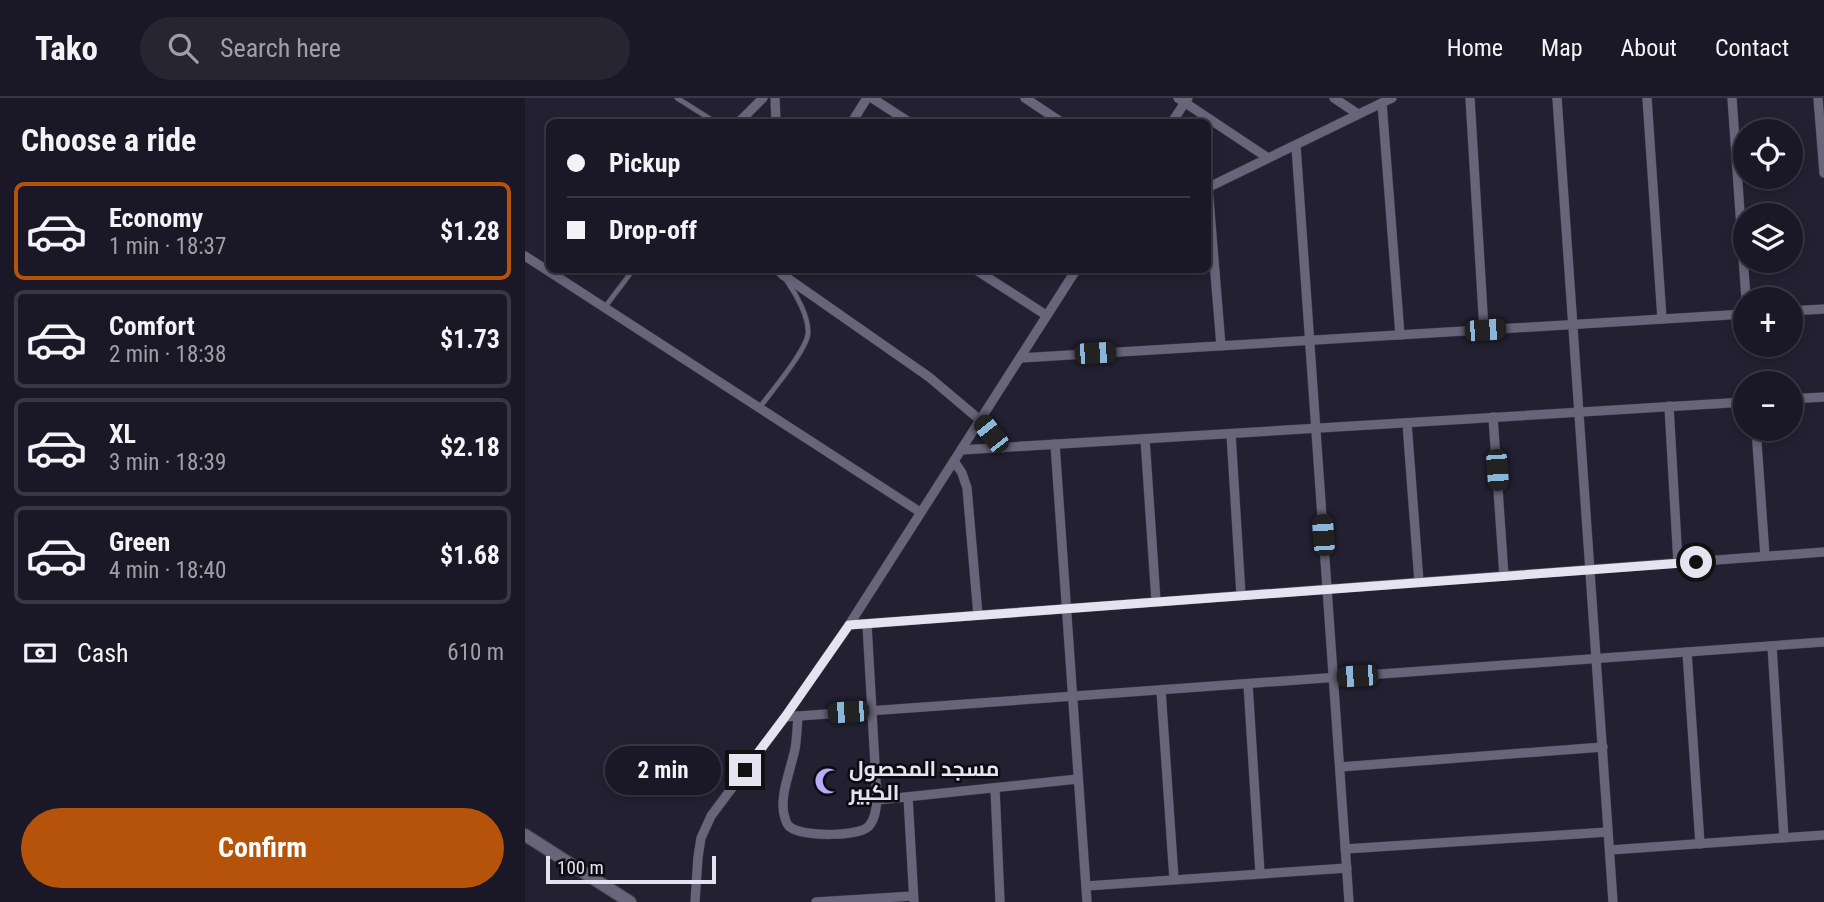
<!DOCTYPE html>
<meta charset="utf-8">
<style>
:root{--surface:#1a1826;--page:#272532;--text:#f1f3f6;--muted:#9fa0a7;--line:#383743;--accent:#b45309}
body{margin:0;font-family:"Roboto Condensed",Cairo,sans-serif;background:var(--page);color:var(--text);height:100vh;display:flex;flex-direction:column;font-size:26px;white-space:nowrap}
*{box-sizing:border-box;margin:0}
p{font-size:23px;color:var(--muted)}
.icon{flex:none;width:38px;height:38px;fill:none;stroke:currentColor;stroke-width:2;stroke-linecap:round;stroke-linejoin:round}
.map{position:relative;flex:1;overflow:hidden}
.sheet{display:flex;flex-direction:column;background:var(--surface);width:525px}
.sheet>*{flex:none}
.banner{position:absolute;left:21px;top:21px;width:665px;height:154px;border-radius:10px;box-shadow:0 4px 10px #0003,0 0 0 2px var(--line);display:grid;align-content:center;height:154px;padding:0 21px;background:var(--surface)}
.buttons{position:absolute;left:1208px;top:21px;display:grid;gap:14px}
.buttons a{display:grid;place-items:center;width:70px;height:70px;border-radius:50%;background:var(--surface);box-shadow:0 4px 10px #0003,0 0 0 2px var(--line);font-size:35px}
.scale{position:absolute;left:21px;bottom:18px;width:170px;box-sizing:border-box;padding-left:7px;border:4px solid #e5e3ef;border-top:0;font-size:19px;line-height:24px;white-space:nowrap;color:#e5e3ef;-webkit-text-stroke:5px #0c0b13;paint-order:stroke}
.end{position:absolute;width:32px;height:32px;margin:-16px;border:9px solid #e5e3ef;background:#111;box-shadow:0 0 0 4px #111}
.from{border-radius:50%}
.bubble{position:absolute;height:49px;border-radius:24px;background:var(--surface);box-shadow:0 4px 10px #0003,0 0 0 2px var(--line);font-size:23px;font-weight:700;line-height:49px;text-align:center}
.car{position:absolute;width:21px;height:42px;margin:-21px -10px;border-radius:9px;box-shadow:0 0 5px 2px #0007;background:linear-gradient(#222 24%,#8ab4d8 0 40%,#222 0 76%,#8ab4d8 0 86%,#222 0)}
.banner b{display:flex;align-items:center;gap:24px;height:66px;font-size:26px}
.banner b+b{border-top:2px solid var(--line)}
.banner i{width:18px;height:18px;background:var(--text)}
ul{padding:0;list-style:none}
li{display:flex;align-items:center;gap:21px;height:98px;margin:0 14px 10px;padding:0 7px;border:4px solid var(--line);border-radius:10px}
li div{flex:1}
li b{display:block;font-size:26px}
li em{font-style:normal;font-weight:700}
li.active{border-color:var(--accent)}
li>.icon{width:63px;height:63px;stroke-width:1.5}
h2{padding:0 21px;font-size:32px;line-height:84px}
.pay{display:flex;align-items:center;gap:18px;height:77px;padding:0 21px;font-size:26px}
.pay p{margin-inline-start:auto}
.button{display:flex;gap:14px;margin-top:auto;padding:14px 21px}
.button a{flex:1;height:80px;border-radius:42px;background:var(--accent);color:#fff;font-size:28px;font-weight:700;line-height:80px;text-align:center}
header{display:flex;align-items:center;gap:42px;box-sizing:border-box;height:98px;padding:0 35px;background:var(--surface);border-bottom:2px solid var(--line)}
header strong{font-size:33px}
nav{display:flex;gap:38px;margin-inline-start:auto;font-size:24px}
.search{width:490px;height:63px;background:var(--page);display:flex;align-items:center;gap:18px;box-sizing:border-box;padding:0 24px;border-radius:38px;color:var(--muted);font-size:26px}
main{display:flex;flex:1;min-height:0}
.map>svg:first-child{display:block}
</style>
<header>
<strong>Tako</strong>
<div class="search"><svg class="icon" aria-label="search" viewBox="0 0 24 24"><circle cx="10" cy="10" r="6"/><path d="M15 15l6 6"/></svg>Search here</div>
<nav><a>Home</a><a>Map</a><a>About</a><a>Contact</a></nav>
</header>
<main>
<section class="sheet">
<h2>Choose a ride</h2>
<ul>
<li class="active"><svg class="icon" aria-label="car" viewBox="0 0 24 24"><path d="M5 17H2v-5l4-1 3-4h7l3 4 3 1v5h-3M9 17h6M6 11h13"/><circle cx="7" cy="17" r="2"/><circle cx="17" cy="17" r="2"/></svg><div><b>Economy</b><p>1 min · 18:37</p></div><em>$1.28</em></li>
<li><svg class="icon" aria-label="car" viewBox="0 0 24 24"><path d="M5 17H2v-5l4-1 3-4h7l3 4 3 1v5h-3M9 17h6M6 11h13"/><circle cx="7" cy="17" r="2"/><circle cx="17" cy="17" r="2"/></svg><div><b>Comfort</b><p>2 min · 18:38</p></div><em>$1.73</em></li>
<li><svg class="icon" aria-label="car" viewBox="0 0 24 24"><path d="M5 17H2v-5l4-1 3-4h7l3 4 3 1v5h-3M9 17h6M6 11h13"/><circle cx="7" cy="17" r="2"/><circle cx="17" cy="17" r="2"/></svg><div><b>XL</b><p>3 min · 18:39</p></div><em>$2.18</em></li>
<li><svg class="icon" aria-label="car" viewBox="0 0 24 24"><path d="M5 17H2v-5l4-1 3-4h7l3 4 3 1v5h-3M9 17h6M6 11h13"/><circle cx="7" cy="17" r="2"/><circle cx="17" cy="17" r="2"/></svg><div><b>Green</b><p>4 min · 18:40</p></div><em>$1.68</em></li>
</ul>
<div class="pay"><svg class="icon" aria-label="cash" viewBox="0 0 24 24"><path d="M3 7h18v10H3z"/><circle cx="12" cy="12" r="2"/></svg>Cash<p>610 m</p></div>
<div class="button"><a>Confirm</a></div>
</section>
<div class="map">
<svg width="1299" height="804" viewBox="0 0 1299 804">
<rect width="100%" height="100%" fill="#232032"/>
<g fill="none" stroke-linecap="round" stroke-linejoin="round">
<g stroke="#413d4c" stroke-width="6">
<g id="service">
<polyline points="152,0 190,24"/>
<polyline points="80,209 108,172"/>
<path d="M235,309C246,294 282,252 283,235C284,219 271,196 262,183"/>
</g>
</g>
<g stroke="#413d4c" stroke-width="10">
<g id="minor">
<polyline points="250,0 251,24"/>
<polyline points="347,0 384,24"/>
<polyline points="500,0 536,24"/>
<polyline points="653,0 743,60"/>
<polyline points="809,0 833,16"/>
<polyline points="945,0 959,232"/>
<polyline points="1032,0 1088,804"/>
<polyline points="1122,0 1137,221"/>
<polyline points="1207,0 1221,201"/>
<polyline points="1293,0 1299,75"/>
<polyline points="857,5 875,237"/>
<polyline points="214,24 238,0"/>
<polyline points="327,24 342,0"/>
<polyline points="647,24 663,0"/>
<polyline points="771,48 824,804"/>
<polyline points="683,89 696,248"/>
<polyline points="682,90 867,0"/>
<polyline points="0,158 395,414"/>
<polyline points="253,172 258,177 404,279 455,322 477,350"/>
<polyline points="451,172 521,217"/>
<polyline points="1265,213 1299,211"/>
<polyline points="495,260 1220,216"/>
<polyline points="1265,301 1299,299"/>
<polyline points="1144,308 1153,465"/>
<polyline points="968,319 979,478"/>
<polyline points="882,325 894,484"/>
<polyline points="1231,331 1240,458"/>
<polyline points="706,336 716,497"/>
<polyline points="620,341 631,503"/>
<polyline points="530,346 562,804"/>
<polyline points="436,352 1220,304"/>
<polyline points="429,363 437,375 442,390 453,517"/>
<polyline points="324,527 1299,454"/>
<polyline points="1247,548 1259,740"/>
<polyline points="1162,554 1175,746"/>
<polyline points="723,586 735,775"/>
<polyline points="636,592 649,781"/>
<path d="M273,618C272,629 272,640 270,651C266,671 253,701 260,720C261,724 262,727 265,729C277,739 334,739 344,728C350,721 351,711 352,702L342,526"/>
<polyline points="260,619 1299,544"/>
<polyline points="815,669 1078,649"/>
<polyline points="470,690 475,804"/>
<polyline points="383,699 389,804"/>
<polyline points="352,702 553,681"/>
<polyline points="820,751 1083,734"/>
<polyline points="1085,752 1299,737"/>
<polyline points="561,788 822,770"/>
<polyline points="170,804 173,759 176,740 186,718 260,619 324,527 551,172"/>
<polyline points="291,804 388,798"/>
</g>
</g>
<g stroke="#413d4c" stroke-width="14">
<polyline id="secondary" points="0,737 105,804"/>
</g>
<use href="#service" stroke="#68657a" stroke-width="4.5"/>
<use href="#minor" stroke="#68657a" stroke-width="9"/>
<use href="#secondary" stroke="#68657a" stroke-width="12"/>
</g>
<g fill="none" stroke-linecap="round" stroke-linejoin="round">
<polyline stroke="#e5e3ef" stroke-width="9" points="220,672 260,619 324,527 1171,464"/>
</g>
<defs>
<g id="mosque-bare" transform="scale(2.1)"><path d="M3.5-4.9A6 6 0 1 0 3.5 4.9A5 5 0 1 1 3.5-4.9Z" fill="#b8abf7" stroke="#0c0b13" stroke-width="2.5" paint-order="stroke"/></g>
</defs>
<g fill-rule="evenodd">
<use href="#mosque-bare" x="303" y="683"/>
</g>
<g text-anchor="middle" stroke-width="5" stroke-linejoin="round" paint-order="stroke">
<g font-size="21" font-weight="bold" fill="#e5e3ef" stroke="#0c0b13" text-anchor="start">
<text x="324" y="678">مسجد المحصول<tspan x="324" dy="24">الكبير</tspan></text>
</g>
</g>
</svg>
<div class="buttons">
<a><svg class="icon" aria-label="locate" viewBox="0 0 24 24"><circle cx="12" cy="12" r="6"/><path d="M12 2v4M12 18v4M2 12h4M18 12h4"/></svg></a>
<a><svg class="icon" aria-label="layers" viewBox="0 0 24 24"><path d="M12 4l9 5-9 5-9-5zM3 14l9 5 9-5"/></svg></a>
<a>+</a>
<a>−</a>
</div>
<div class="scale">100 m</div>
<i class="end from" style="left:1171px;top:464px"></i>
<i class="end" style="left:220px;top:672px"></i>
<div class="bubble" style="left:80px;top:648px;width:116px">2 min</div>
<i class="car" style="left:960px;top:232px;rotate:86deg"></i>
<i class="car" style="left:570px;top:255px;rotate:87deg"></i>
<i class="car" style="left:466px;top:336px;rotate:322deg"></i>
<i class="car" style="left:972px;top:372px;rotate:176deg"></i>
<i class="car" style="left:798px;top:437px;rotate:356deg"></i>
<i class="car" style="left:832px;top:578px;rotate:266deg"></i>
<i class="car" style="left:323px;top:614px;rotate:266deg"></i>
<div class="banner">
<b><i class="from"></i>Pickup</b>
<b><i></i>Drop-off</b>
</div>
</div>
</main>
